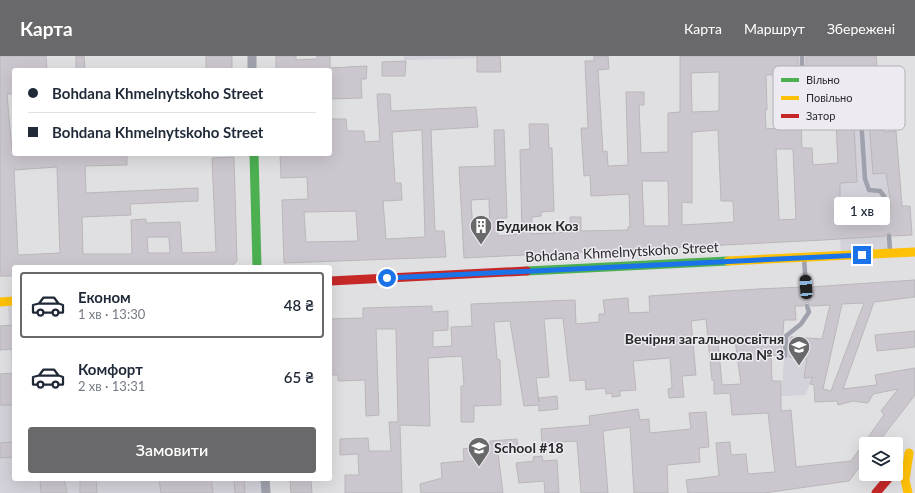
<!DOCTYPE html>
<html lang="uk">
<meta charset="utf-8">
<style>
:root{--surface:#fff;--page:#f6f6f7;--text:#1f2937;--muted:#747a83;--line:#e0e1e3;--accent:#69686a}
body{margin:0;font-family:Lato,sans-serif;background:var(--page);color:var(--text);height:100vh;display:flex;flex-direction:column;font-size:15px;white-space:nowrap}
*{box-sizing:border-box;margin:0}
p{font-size:13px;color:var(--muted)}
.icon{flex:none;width:22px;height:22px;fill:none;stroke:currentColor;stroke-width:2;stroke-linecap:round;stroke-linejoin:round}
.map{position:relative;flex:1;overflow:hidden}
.panel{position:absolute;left:12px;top:209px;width:320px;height:216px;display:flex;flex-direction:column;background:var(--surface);border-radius:4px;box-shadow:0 4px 16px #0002}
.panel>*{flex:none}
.guide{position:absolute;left:12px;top:12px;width:320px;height:88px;border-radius:4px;box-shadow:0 4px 16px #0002;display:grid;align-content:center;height:88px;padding:0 16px;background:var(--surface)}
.buttons{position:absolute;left:859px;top:381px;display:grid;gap:8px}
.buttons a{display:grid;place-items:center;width:44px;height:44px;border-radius:4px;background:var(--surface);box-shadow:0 4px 16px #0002;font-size:20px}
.end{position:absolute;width:18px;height:18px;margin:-9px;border:5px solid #1a73e8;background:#fff;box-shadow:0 0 0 2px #fff}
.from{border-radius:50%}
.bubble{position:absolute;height:28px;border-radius:4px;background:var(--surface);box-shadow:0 4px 16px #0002;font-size:13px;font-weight:600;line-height:28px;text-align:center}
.car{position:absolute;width:12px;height:24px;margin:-12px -6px;border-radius:5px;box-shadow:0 0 3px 1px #0007;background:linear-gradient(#222 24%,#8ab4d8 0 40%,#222 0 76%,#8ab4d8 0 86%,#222 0)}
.guide b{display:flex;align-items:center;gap:14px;height:38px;font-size:15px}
.guide b+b{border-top:1px solid var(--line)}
.guide i{width:10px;height:10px;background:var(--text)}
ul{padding:7px 0 0;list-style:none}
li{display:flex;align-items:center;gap:12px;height:66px;margin:0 8px 6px;padding:0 8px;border:2px solid transparent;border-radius:4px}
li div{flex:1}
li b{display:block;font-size:15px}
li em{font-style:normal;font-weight:600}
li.on{border-color:var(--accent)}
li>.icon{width:36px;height:36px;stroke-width:1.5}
.button{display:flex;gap:8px;margin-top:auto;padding:8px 16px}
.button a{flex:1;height:46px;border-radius:4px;background:var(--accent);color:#fff;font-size:16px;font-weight:600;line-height:46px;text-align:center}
header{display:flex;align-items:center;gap:24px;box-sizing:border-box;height:56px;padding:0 20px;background:var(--accent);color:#fff}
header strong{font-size:19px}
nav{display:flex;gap:22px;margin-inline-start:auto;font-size:14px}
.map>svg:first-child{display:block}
</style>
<header>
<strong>Карта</strong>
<nav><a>Карта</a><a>Маршрут</a><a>Збережені</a></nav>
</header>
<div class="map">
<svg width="915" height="437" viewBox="0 0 915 437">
<rect width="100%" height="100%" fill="#e0dfe2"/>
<g fill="#d3d1d9">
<polygon points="404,0 477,0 477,2 404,4"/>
<polygon points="833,0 876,0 893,196 841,199"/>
<polygon points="14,246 14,317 12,318 8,247"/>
<polygon points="786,280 822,283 813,321 805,339 781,340"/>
<polygon points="0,349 14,349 14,423 264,423 265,437 0,437"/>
</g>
<g fill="#ccc7ce" stroke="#b9b7ba" fill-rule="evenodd">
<path d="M0,0H46L47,14H14V38H7L12,94H14V98H127V109L85,110L86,137L198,132V145L130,148L131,159L82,161L83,198H132L131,164L146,163V167L180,166L182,197L216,196L212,102L234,101L237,205L231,211H14V220H0ZM57,111L60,197L18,199L14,114ZM147,181H169L170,197H148Z"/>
<polygon points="76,0 84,0 85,14 76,14"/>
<rect x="206" y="0" width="26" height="14"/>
<polygon points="276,0 296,0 296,4 317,3 317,0 330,0 330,12 367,10 366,23 361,23 362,42 330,43 330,14 276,14"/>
<polygon points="477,0 500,0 501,16 477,16"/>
<path d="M594,0H608L609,13L598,14L603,96L607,95L608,110L628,109L626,36H644V49H639L641,97L668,96V57L680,56V0H798V18L766,19L767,54H765L766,73L781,72L780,50L821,48L819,13L806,14V0H876L884,76L896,75L902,150H910L912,179L893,180L889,176L885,180L824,184L464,202L459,111L495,110L494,74H504L507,162H497L498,180L522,178L520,94L530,93L529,68H548L549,92H552L554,155L541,156V160L532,161L531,178L571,176L570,161H581V175L628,174V171H630L629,138L591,140L590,119L584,120L581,72H588L585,5H594ZM864,12V14H867L869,39L867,40L873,118L886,117L891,151L888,156L883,152L840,154V127L857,126L851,13ZM719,16V55L692,56L691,17ZM836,65L838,107L813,109L812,92H802L801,66ZM718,74L721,145H733L734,166L682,169V146L692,147V76ZM776,93H793L796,163L779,164ZM642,125H668L669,170H644ZM489,143L490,176L473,177L471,144Z"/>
<polygon points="406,5 405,20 382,20 382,6"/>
<path d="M377,38H390L391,55L476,51L478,71L431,74L435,175H444L446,201L284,207L282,144L308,143L307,121L281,122L280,98H330V63H346L347,75H364L365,86L380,85ZM422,74L425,181L386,183L383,145L402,144L401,127H395L392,76ZM356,155L358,185L306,186L304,156Z"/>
<path d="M915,224V241L874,246L843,333L877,329L875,319L915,312V339L877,388H866V402L849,425L764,437H688L686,424L719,420L716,387L730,386L731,399L746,398L748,418L775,416L768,357L732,359L730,337L714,338V324H712L706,263L691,265L696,319L682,320L684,341L669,342L668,333L672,332L670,302L633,305L636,334L620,335V340L612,341V337L606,338L605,332L586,334L585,324L570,325L563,262L544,263L549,321L536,322L539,346L538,342L557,340L558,353L539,355V349L524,350L510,265L494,266L497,303L500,304L501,349L474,350V366H461V330H464L462,300L428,302L430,370L400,369L402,437H345V419H359L358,398L340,399V383L368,382L369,395H391L389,366H398L396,273H376L379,359L366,360L365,324L338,325V319H330V263L363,262V252L432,250V256L448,255V274L433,275V291L452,290L451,271L472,270L471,248L575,244L576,268L599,266V258H605L603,244L628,242L629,257L650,256L649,240L758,233L802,231L806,235L810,231ZM807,246L811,250L830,249L822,283L791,281L789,301L807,303L804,322L813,321L810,328L814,329L815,346L837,345L838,349L853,345L868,347L873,338L898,333L881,355L884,359L851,405L796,411L791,354L781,355V325H772L771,299L781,300L784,264H796L795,250H803ZM864,247L831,335L823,333L842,248ZM735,284L741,328L722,329L718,285Z"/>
<polygon points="14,269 14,293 0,294 0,270"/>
<polygon points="915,275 915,291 877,295 875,279"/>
<polygon points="14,317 14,349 0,349 0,318"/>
<polygon points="638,353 640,364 649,363 650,377 691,373 689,357 706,356 709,391 699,392 700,406 667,409 668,437 634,437 630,371 603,375 608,437 581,437 577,385 542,387 541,373 590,369 589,360"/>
<polygon points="517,383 518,396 498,397 503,437 421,437 420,428 442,422 441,407 464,405 463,393 490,389 490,385"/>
<polygon points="14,386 14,401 0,402 0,387"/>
<polygon points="542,400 543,405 557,404 559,437 545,437 544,425 519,427 516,407 534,405 533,401"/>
<polygon points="40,423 64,423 67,437 41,437"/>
<polygon points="80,423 96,423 97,437 80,437"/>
<polygon points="159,423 211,423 213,437 161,437"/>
<polygon points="234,423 244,423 245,437 235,437"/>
<polygon points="290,423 311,423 312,437 291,437"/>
</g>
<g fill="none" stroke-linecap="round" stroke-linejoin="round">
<g stroke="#9fa2ac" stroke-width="4.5">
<polyline points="802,0 802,27"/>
<polyline points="861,62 865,123 869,134 880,135 884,140 887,152"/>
<polyline points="889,180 890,196"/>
<polyline points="804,202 806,231"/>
<polyline points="785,300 786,280 801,268 809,256 807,250"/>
</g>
<g stroke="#9fa2ac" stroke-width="9">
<polyline points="252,0 252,14"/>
<polyline points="265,423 266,437"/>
</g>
<g stroke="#4caf50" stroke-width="9">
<polyline points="254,98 257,211"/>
<polyline points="527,215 728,205"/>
</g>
<g stroke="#ffc107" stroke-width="9">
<polyline points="728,205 915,196"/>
<polyline points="0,246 14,245"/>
<polyline points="908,437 905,424 909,397"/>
</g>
<g stroke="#c62828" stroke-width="9">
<polyline points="330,225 527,215"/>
<polyline points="876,437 892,418"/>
</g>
</g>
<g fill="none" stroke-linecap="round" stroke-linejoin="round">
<polyline stroke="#1a73e8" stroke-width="5" points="387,222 862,199"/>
</g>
<defs>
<g id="building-pin" transform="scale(1.15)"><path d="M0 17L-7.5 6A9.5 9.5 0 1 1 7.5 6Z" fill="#69686a" stroke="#edebf1"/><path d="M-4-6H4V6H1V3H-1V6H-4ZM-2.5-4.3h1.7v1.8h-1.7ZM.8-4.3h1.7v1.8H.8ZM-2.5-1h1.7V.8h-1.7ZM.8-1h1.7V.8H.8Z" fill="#fff"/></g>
<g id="school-pin" transform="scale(1.15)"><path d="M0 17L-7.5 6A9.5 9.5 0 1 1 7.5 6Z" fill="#69686a" stroke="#edebf1"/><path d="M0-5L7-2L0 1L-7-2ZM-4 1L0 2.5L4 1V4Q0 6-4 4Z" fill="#fff"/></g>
</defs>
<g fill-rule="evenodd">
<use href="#building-pin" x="481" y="170"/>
<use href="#school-pin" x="799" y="291"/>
<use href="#school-pin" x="479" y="392"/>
</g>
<g text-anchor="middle" stroke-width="3" stroke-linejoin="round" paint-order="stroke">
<g font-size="14" font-weight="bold" fill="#29282a" stroke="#edebf1" text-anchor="start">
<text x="496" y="175">Будинок Коз</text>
<text x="784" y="288" text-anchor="end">Вечірня загальноосвітня<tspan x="784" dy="16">школа № 3</tspan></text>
<text x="494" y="397">School #18</text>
</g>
<g font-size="14" fill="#29282a" stroke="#edebf1">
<text transform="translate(622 196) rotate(-3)" y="5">Bohdana Khmelnytskoho Street</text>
</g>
</g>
<rect x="773" y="10" width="132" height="64" rx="6" fill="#edebf1" stroke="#b2b0b5" stroke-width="1"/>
<rect x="781" y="22" width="18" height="4" fill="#4caf50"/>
<rect x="781" y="40" width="18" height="4" fill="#ffc107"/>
<rect x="781" y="58" width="18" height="4" fill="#c62828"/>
<g font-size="11" fill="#29282a">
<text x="806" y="28">Вільно</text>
<text x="806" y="46">Повільно</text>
<text x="806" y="64">Затор</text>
</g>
</svg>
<div class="buttons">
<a><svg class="icon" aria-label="layers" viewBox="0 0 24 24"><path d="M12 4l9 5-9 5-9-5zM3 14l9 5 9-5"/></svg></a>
</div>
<i class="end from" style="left:387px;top:222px"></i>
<i class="end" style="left:862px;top:199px"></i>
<div class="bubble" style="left:834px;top:141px;width:56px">1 хв</div>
<i class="car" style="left:806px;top:231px;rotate:356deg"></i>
<div class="guide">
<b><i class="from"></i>Bohdana Khmelnytskoho Street</b>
<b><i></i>Bohdana Khmelnytskoho Street</b>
</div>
<section class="panel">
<ul>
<li class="on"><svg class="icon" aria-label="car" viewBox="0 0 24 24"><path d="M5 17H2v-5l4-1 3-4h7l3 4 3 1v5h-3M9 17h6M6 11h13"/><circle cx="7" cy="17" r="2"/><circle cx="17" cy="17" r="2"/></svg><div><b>Економ</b><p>1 хв · 13:30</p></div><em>48 ₴</em></li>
<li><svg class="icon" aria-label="car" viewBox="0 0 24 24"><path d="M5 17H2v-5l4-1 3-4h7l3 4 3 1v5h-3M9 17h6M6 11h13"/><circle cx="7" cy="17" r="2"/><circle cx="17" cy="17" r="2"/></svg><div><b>Комфорт</b><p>2 хв · 13:31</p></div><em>65 ₴</em></li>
</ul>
<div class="button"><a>Замовити</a></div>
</section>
</div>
